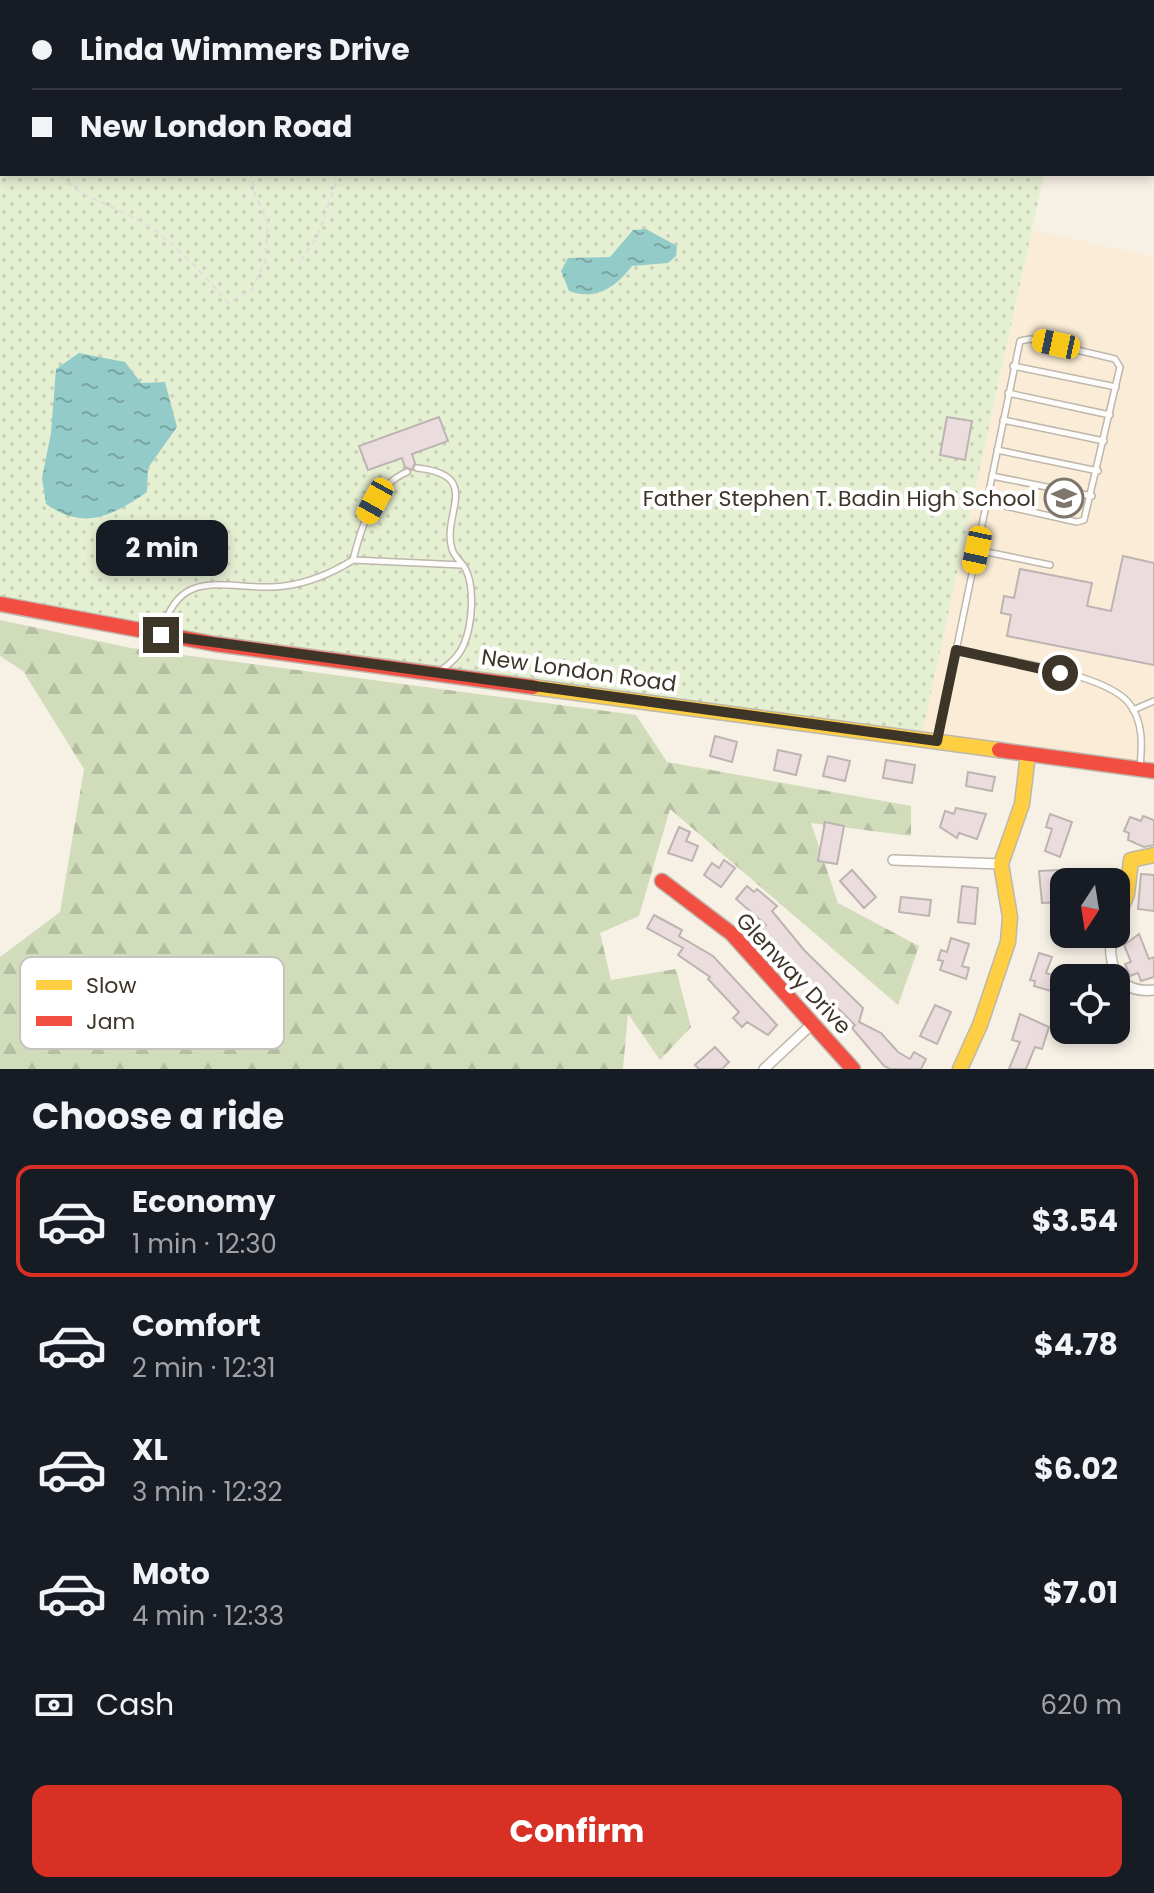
<!DOCTYPE html>
<meta charset="utf-8">
<style>
:root{--surface:#171b24;--page:#242831;--text:#f1f3f6;--muted:#9ea1a6;--line:#363941;--accent:#d93025}
body{margin:0;font-family:Poppins,sans-serif;background:var(--page);color:var(--text);height:100vh;display:flex;flex-direction:column;font-size:30px;white-space:nowrap}
*{box-sizing:border-box;margin:0}
p{font-size:26px;color:var(--muted)}
.icon{flex:none;width:44px;height:44px;fill:none;stroke:currentColor;stroke-width:2;stroke-linecap:round;stroke-linejoin:round}
.map{position:relative;height:1069px;overflow:hidden}
.panel{display:flex;flex-direction:column;background:var(--surface);flex:1}
.panel>*{flex:none}
.hud{position:absolute;left:0px;top:0px;width:1154px;height:176px;box-shadow:0 4px 12px #0003;display:grid;align-content:center;height:176px;padding:0 32px;background:var(--surface)}
.needle{width:52px;rotate:192deg}
.fabs{position:absolute;left:1050px;top:868px;display:grid;gap:16px}
.fabs a{display:grid;place-items:center;width:80px;height:80px;border-radius:16px;background:var(--surface);box-shadow:0 4px 12px #0003;font-size:40px}
.end{position:absolute;width:36px;height:36px;margin:-18px;border:10px solid #3e3529;background:#fff;box-shadow:0 0 0 4px #fff}
.from{border-radius:50%}
.bubble{position:absolute;height:56px;border-radius:16px;background:var(--surface);box-shadow:0 4px 12px #0003;font-size:26px;font-weight:700;line-height:56px;text-align:center}
.car{position:absolute;width:24px;height:48px;margin:-24px -12px;border-radius:10px;box-shadow:0 0 6px 2px #0007;background:linear-gradient(#f5c518 24%,#345 0 40%,#f5c518 0 76%,#345 0 86%,#f5c518 0)}
.hud b{display:flex;align-items:center;gap:28px;height:76px;font-size:30px}
.hud b+b{border-top:2px solid var(--line)}
.hud i{width:20px;height:20px;background:var(--text)}
ul{padding:0;list-style:none}
li{display:flex;align-items:center;gap:24px;height:112px;margin:0 16px 12px;padding:0 16px;border:4px solid transparent;border-radius:16px}
li div{flex:1}
li b{display:block;font-size:30px}
li em{font-style:normal;font-weight:700}
li.selected{border-color:var(--accent)}
li>.icon{width:72px;height:72px;stroke-width:1.5}
h2{padding:0 32px;font-size:36px;line-height:96px}
.pay{display:flex;align-items:center;gap:20px;height:88px;padding:0 32px;font-size:30px}
.pay p{margin-inline-start:auto}
.primary-button{display:flex;gap:16px;margin-top:auto;padding:16px 32px}
.primary-button a{flex:1;height:92px;border-radius:16px;background:var(--accent);color:#fff;font-size:32px;font-weight:700;line-height:92px;text-align:center}
.map>svg:first-child{display:block}
</style>
<div class="map">
<svg width="1154" height="1069" viewBox="0 0 1154 1069">
<defs>
<pattern id="grass-dots" width="8" height="8" patternUnits="userSpaceOnUse" patternTransform="scale(2)"><rect width="8" height="8" fill="#e5efd2"/><path d="M2 2h.1M6 6h.1" fill="none" stroke="#c6ceb4" stroke-width="1.8" stroke-linecap="round"/></pattern>
<pattern id="forest-firs" width="22" height="20" patternUnits="userSpaceOnUse" patternTransform="scale(2)"><rect width="22" height="20" fill="#d1ddba"/><path d="M5 1l3.5 6h-7zM16 11l3.5 6h-7z" fill="#b4bea0"/></pattern>
<pattern id="water-ripples" width="26" height="14" patternUnits="userSpaceOnUse" patternTransform="scale(2)"><rect width="26" height="14" fill="#93cbc9"/><path d="M2 4q2-2 4 0t4 0M15 11q2-2 4 0t4 0" fill="none" stroke="#79a6a3"/></pattern>
</defs>
<rect width="100%" height="100%" fill="#f7f0e5"/>
<polygon fill="#faecd6" points="1033,230 1154,257 1154,771 921,738"/>
<polygon fill="url(#grass-dots)" points="0,0 1078,0 2,2 2,174 1044,174 921,738 438,673 0,604"/>
<polygon fill="url(#forest-firs)" points="0,620 131,648 636,715 667,762 911,806 911,836 811,823 838,903 919,946 898,1005 670,809 639,916 600,933 611,980 676,969 691,1027 660,1060 628,1014 623,1069 0,1069 0,957 60,912 84,769 23,671 0,656"/>
<g fill="url(#water-ripples)">
<path d="M646,229L677,246L676,256L668,263L632,266C616,287 596,301 569,291L561,271L568,258L610,257L633,230Z"/>
<path d="M79,353L125,362L141,383L165,382L177,427L148,468L147,492C112,516 85,531 46,504L42,478L51,433L56,369Z"/>
</g>
<g fill="#ebddde" stroke="#bdb4b2" stroke-width="2">
<polygon points="439,417 448,441 412,454 415,463 412,470 405,467 402,458 368,470 359,446"/>
<polygon points="947,417 972,421 965,460 940,455"/>
<polygon points="1123,556 1154,563 1154,665 1007,636 1011,615 1001,613 1004,596 1014,598 1020,569 1092,583 1087,606 1111,611"/>
<polygon points="715,736 737,742 732,762 710,756"/>
<polygon points="778,750 801,755 796,775 774,770"/>
<polygon points="828,756 850,761 845,781 823,776"/>
<polygon points="886,760 915,765 912,783 883,778"/>
<polygon points="968,772 995,777 992,791 966,786"/>
<polygon points="956,808 986,814 977,839 959,833 957,838 940,827 945,811 954,814"/>
<polygon points="1050,814 1072,822 1060,857 1045,851 1052,829 1046,827"/>
<polygon points="1143,816 1154,820 1154,845 1144,847 1128,840 1129,833 1124,831 1130,817 1141,821"/>
<polygon points="825,822 844,826 837,864 818,861"/>
<polygon points="679,827 690,832 686,841 698,846 692,861 668,853"/>
<polygon points="724,860 735,868 721,887 704,875 712,863 719,868"/>
<polygon points="852,870 876,897 864,908 840,881"/>
<polygon points="1060,870 1063,902 1042,903 1039,871"/>
<polygon points="1141,874 1154,875 1154,911 1138,909"/>
<polygon points="747,886 754,892 757,889 777,906 772,911 804,950 863,1008 859,1022 881,1033 898,1052 910,1059 914,1052 926,1059 921,1069 890,1069 884,1066 852,1028 855,1025 787,959 762,929 766,925 736,899"/>
<polygon points="962,886 978,888 975,924 958,922"/>
<polygon points="901,897 931,900 929,916 899,912"/>
<polygon points="654,915 682,930 679,936 713,956 777,1025 768,1035 747,1022 742,1027 733,1018 739,1012 708,979 710,977 678,955 683,948 647,928"/>
<polygon points="1139,934 1149,959 1154,957 1154,977 1141,981 1138,973 1130,976 1125,964 1131,962 1124,945"/>
<polygon points="951,938 969,944 962,966 969,968 966,979 940,970 943,961 938,960 941,950 947,952"/>
<polygon points="1039,953 1052,957 1046,973 1055,976 1051,991 1034,986 1035,981 1030,980"/>
<polygon points="935,1005 951,1012 937,1044 920,1036"/>
<polygon points="1020,1014 1049,1027 1042,1049 1035,1047 1026,1069 1009,1069 1020,1042 1012,1040"/>
<polygon points="715,1047 729,1062 722,1069 699,1069 695,1065"/>
</g>
<g fill="none" stroke-linecap="round" stroke-linejoin="round">
<g stroke="#beb7ac" stroke-width="8">
<g id="lane">
<polyline points="1013,366 1116,387"/>
<polyline points="1008,393 1110,415"/>
<polyline points="1003,420 1104,441"/>
<polyline points="997,450 1098,471"/>
<path d="M417,468C484,475 441,514 452,549C454,557 463,563 466,570C475,589 472,625 464,644C459,657 449,664 439,672"/>
<polyline points="992,476 1092,496"/>
<polyline points="977,550 1050,565"/>
<polyline points="353,560 462,565"/>
<path d="M162,633C179,561 232,593 284,586C309,583 332,573 353,560C361,528 373,486 407,472"/>
<path d="M956,650C997,659 1102,672 1128,702C1144,721 1142,746 1140,768"/>
<polyline points="1133,710 1154,701"/>
<polyline points="938,738 1020,341 1030,339 1115,359 1120,367 1084,520 1077,522 987,502"/>
</g>
</g>
<g stroke="#beb7ac" stroke-width="12">
<g id="street">
<polyline points="893,860 1001,864"/>
<path d="M1111,934C1108,966 1117,994 1154,990"/>
<polyline points="764,1069 812,1024"/>
</g>
</g>
<g stroke="#beb7ac" stroke-width="17">
<g id="slow">
<polyline points="533,687 999,750"/>
<polyline points="1116,921 1127,894 1131,860 1154,855"/>
<polyline points="960,1069 980,1025 1008,942 1010,917 1001,864 1022,804 1028,754"/>
</g>
</g>
<g stroke="#beb7ac" stroke-width="17">
<g id="jam">
<polyline points="0,604 215,644 533,687"/>
<polyline points="999,750 1154,771"/>
<polyline points="662,881 732,934 853,1069"/>
</g>
</g>
<g stroke="#e0dedb" stroke-width="2" stroke-dasharray="6 4" stroke-linecap="butt">
<polyline points="142,0 148,2"/>
<polyline points="379,2 379,0"/>
<polyline points="0,103 2,105"/>
<path d="M60,174C82,200 112,204 140,221C174,242 203,273 228,303L252,289L265,262L268,222L255,194L251,174"/>
<polyline points="301,261 317,237 336,183 335,174"/>
</g>
<use href="#lane" stroke="#fefdfb" stroke-width="5"/>
<use href="#street" stroke="#fefdfb" stroke-width="9"/>
<use href="#slow" stroke="#ffcf43" stroke-width="14"/>
<use href="#jam" stroke="#f24e42" stroke-width="14"/>
</g>
<g fill="none" stroke-linecap="round" stroke-linejoin="round">
<polyline stroke="#3e3529" stroke-width="10" points="161,635 937,741 956,650 1060,673"/>
</g>
<defs>
<g id="school-ring" transform="scale(2)"><circle r="9.5" fill="#fff" stroke="#7f766b" stroke-width="1.5"/><path d="M0-5L7-2L0 1L-7-2ZM-4 1L0 2.5L4 1V4Q0 6-4 4Z" fill="#7f766b"/></g>
</defs>
<g fill-rule="evenodd">
<use href="#school-ring" x="1064" y="498"/>
</g>
<g text-anchor="middle" stroke-width="8" stroke-linejoin="round" paint-order="stroke">
<g font-size="22" fill="#3e3529" stroke="#fff" text-anchor="end">
<text x="1036" y="506">Father Stephen T. Badin High School</text>
</g>
<g font-size="22" fill="#3e3529" stroke="#fff">
<text transform="translate(579 670) rotate(8)" y="8">New London Road</text>
<text transform="translate(794 973) rotate(47)" y="8">Glenway Drive</text>
</g>
</g>
<rect x="20" y="957" width="264" height="92" rx="12" fill="#fff" stroke="#c5c2bf" stroke-width="2"/>
<rect x="36" y="980" width="36" height="10" fill="#ffcf43"/>
<rect x="36" y="1016" width="36" height="10" fill="#f24e42"/>
<g font-size="22" fill="#3e3529">
<text x="86" y="993">Slow</text>
<text x="86" y="1029">Jam</text>
</g>
</svg>
<div class="fabs">
<a><svg class="needle" viewBox="-14 -14 28 28"><path d="M0-13l5 13h-10z" fill="#e53935"/><path d="M0 13l5-13h-10z" fill="#9ea1a6"/></svg></a>
<a><svg class="icon" aria-label="locate" viewBox="0 0 24 24"><circle cx="12" cy="12" r="6"/><path d="M12 2v4M12 18v4M2 12h4M18 12h4"/></svg></a>
</div>
<i class="end from" style="left:1060px;top:673px"></i>
<i class="end" style="left:161px;top:635px"></i>
<div class="bubble" style="left:96px;top:520px;width:132px">2 min</div>
<i class="car" style="left:1056px;top:344px;rotate:282deg"></i>
<i class="car" style="left:375px;top:501px;rotate:209deg"></i>
<i class="car" style="left:977px;top:550px;rotate:192deg"></i>
<div class="hud">
<b><i class="from"></i>Linda Wimmers Drive</b>
<b><i></i>New London Road</b>
</div>
</div>
<section class="panel">
<h2>Choose a ride</h2>
<ul>
<li class="selected"><svg class="icon" aria-label="car" viewBox="0 0 24 24"><path d="M5 17H2v-5l4-1 3-4h7l3 4 3 1v5h-3M9 17h6M6 11h13"/><circle cx="7" cy="17" r="2"/><circle cx="17" cy="17" r="2"/></svg><div><b>Economy</b><p>1 min · 12:30</p></div><em>$3.54</em></li>
<li><svg class="icon" aria-label="car" viewBox="0 0 24 24"><path d="M5 17H2v-5l4-1 3-4h7l3 4 3 1v5h-3M9 17h6M6 11h13"/><circle cx="7" cy="17" r="2"/><circle cx="17" cy="17" r="2"/></svg><div><b>Comfort</b><p>2 min · 12:31</p></div><em>$4.78</em></li>
<li><svg class="icon" aria-label="car" viewBox="0 0 24 24"><path d="M5 17H2v-5l4-1 3-4h7l3 4 3 1v5h-3M9 17h6M6 11h13"/><circle cx="7" cy="17" r="2"/><circle cx="17" cy="17" r="2"/></svg><div><b>XL</b><p>3 min · 12:32</p></div><em>$6.02</em></li>
<li><svg class="icon" aria-label="car" viewBox="0 0 24 24"><path d="M5 17H2v-5l4-1 3-4h7l3 4 3 1v5h-3M9 17h6M6 11h13"/><circle cx="7" cy="17" r="2"/><circle cx="17" cy="17" r="2"/></svg><div><b>Moto</b><p>4 min · 12:33</p></div><em>$7.01</em></li>
</ul>
<div class="pay"><svg class="icon" aria-label="cash" viewBox="0 0 24 24"><path d="M3 7h18v10H3z"/><circle cx="12" cy="12" r="2"/></svg>Cash<p>620 m</p></div>
<div class="primary-button"><a>Confirm</a></div>
</section>
